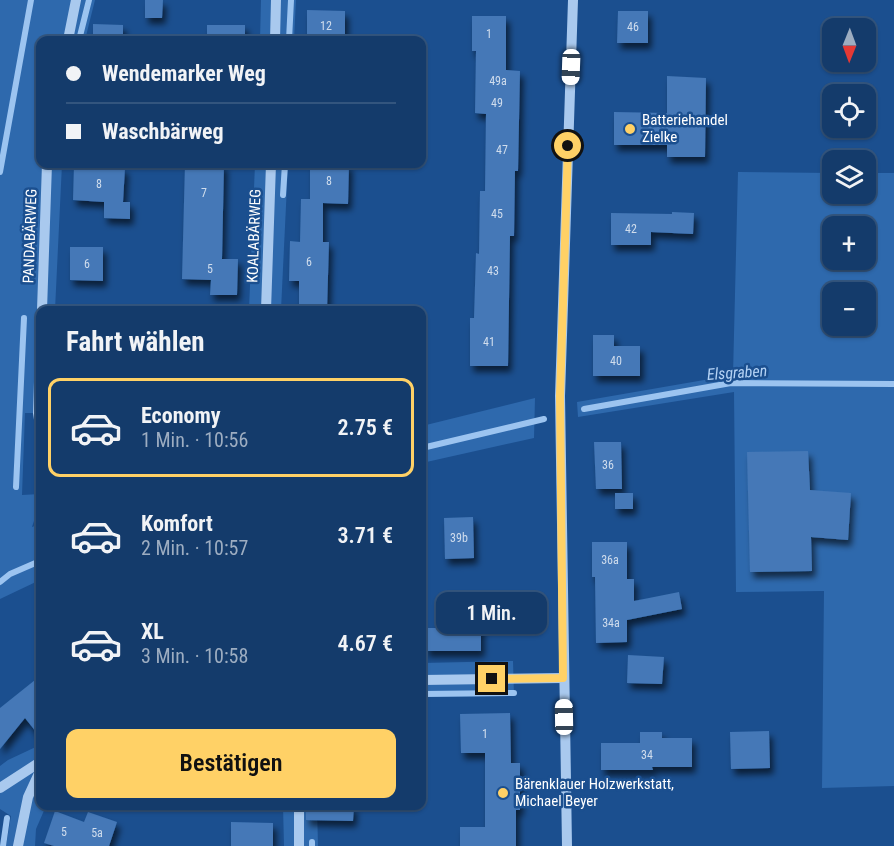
<!DOCTYPE html>
<html lang="de">
<meta charset="utf-8">
<style>
:root{--surface:#143b6b;--page:#1d4271;--text:#f1f3f6;--muted:#9dadc1;--line:#33557e;--accent:#ffd166}
body{margin:0;font-family:"Roboto Condensed",sans-serif;background:var(--page);color:var(--text);height:100vh;display:flex;flex-direction:column;font-size:22px;white-space:nowrap}
*{box-sizing:border-box;margin:0}
p{font-size:20px;color:var(--muted)}
.icon{flex:none;width:33px;height:33px;fill:none;stroke:currentColor;stroke-width:2;stroke-linecap:round;stroke-linejoin:round}
.map{position:relative;flex:1;overflow:hidden}
.panel{position:absolute;left:36px;top:306px;width:390px;height:504px;display:flex;flex-direction:column;background:var(--surface);border-radius:12px;box-shadow:0 2px 4px #0004,0 0 0 2px var(--line)}
.panel>*{flex:none}
.banner{position:absolute;left:36px;top:36px;width:390px;height:132px;border-radius:12px;box-shadow:0 2px 4px #0004,0 0 0 2px var(--line);display:grid;align-content:center;height:132px;padding:0 30px;background:var(--surface)}
.needle{width:39px;rotate:181deg}
.tools{position:absolute;left:822px;top:18px;display:grid;gap:12px}
.tools a{display:grid;place-items:center;width:54px;height:54px;border-radius:12px;background:var(--surface);box-shadow:0 2px 4px #0004,0 0 0 2px var(--line);font-size:30px}
.end{position:absolute;width:27px;height:27px;margin:-14px;border:8px solid #ffd166;background:#111;box-shadow:0 0 0 3px #111}
.from{border-radius:50%}
.bubble{position:absolute;height:42px;border-radius:12px;background:var(--surface);box-shadow:0 2px 4px #0004,0 0 0 2px var(--line);font-size:20px;font-weight:600;line-height:42px;text-align:center}
.car{position:absolute;width:18px;height:36px;margin:-18px -9px;border-radius:8px;box-shadow:0 0 4px 2px #0007;background:linear-gradient(#fff 24%,#345 0 40%,#fff 0 76%,#345 0 86%,#fff 0)}
.banner b{display:flex;align-items:center;gap:21px;height:57px;font-size:22px}
.banner b+b{border-top:2px solid var(--line)}
.banner i{width:15px;height:15px;background:var(--text)}
ul{padding:0;list-style:none}
li{display:flex;align-items:center;gap:18px;height:99px;margin:0 12px 9px;padding:0 18px;border:3px solid transparent;border-radius:12px}
li div{flex:1}
li b{display:block;font-size:22px}
li em{font-style:normal;font-weight:600}
li.selected{border-color:var(--accent)}
li>.icon{width:54px;height:54px;stroke-width:1.5}
h2{padding:0 30px;font-size:27px;line-height:72px}
.button{display:flex;gap:12px;margin-top:auto;padding:12px 30px}
.button a{flex:1;height:69px;border-radius:12px;background:var(--accent);color:#111;font-size:24px;font-weight:600;line-height:69px;text-align:center}
.map>svg:first-child{display:block}
</style>
<div class="map">
<svg width="894" height="846" viewBox="0 0 894 846">
<defs>
<filter id="shadow"><feDropShadow dx="3.5" dy="6" stdDeviation="3" flood-color="#0009"/></filter>
</defs>
<rect width="100%" height="100%" fill="#1b4f8f"/>
<g fill="#2e69ad" fill-rule="evenodd">
<polygon points="0,0 95,0 85,40 40,40 40,164 62,164 55,310 40,310 40,413 25,413 22,495 40,494 40,503 32,527 40,524 40,580 0,599"/>
<polygon points="261,0 296,0 294,40 260,40"/>
<polygon points="255,164 288,164 281,310 249,310"/>
<path d="M738,172L832,173V194H866V173H894V786L822,788L824,591L736,592L734,392L578,417L577,402L733,375ZM832,226H866V260H832ZM832,292H866V326H832Z"/>
<polygon points="535,398 534,438 422,463 422,426"/>
<polygon points="513,661 514,696 422,697 422,663"/>
<polygon points="40,745 40,806 46,806 36,829 35,846 6,846 11,816 0,809 0,766 8,760"/>
<polygon points="283,806 317,806 318,846 284,846"/>
</g>
<g fill="none" stroke-linecap="round" stroke-linejoin="round">
<g stroke="#9cc4f0" stroke-width="6">
<polyline points="79,40 89,0"/>
<polyline points="289,40 291,0"/>
<polyline points="0,172 31,0"/>
<polyline points="283,195 285,164"/>
<polyline points="584,409 731,383 894,384"/>
<polyline points="422,448 544,419"/>
<polyline points="16,487 24,318"/>
<polyline points="0,582 10,574 40,561"/>
<polyline points="422,694 514,693"/>
<polyline points="312,842 312,846"/>
<polyline points="3,846 7,818"/>
</g>
</g>
<g fill="#4478b7" filter="url(#shadow)">
<polygon points="145,0 163,0 162,18 145,18"/>
<polygon points="307,10 345,11 345,40 307,40"/>
<polygon points="618,11 648,11 648,43 617,43"/>
<polygon points="472,16 506,16 506,70 520,71 518,171 515,171 514,236 510,236 508,366 470,366 470,318 474,318 476,253 479,254 480,191 485,191 486,114 475,113 476,51 472,51"/>
<polygon points="93,24 123,25 123,40 93,40"/>
<rect x="207" y="25" width="38" height="15"/>
<polygon points="667,76 706,78 705,157 667,157 667,145 614,145 614,112 667,113"/>
<polygon points="185,164 224,164 222,259 238,259 237,295 210,295 211,280 182,279"/>
<polygon points="310,164 349,164 348,204 323,203 323,242 329,242 327,310 299,310 299,281 289,281 290,241 300,242 301,199 310,199"/>
<polygon points="74,165 125,168 123,202 130,202 130,219 104,218 104,202 73,200"/>
<polygon points="672,212 694,213 693,234 651,232 651,245 611,245 611,213 672,214"/>
<polygon points="70,247 103,247 103,281 70,280"/>
<polygon points="593,335 614,335 614,346 640,346 640,376 593,376"/>
<polygon points="594,442 621,442 622,489 596,489"/>
<polygon points="808,451 810,490 851,493 848,540 811,537 812,571 750,572 747,452"/>
<rect x="615" y="493" width="18" height="16"/>
<polygon points="473,517 474,558 445,559 444,518"/>
<polygon points="592,542 627,542 627,579 634,579 634,601 679,592 682,609 627,620 627,642 596,643 595,577 592,577"/>
<polygon points="443,615 481,616 481,651 425,651 425,628 443,628"/>
<polygon points="628,655 664,657 662,684 627,683"/>
<polygon points="40,676 40,737 25,718 0,749 0,708"/>
<polygon points="510,713 511,763 520,763 520,810 516,810 516,846 460,846 460,827 485,827 485,753 461,753 460,714"/>
<polygon points="769,731 770,768 731,769 730,732"/>
<polygon points="640,732 662,732 662,738 692,738 692,767 652,767 653,770 601,770 601,743 640,743"/>
<polygon points="306,806 354,806 353,821 306,820"/>
<polygon points="55,811 84,822 88,812 117,822 109,846 54,846 44,843"/>
<polygon points="231,822 273,823 273,846 231,846"/>
</g>
<g fill="none" stroke-linecap="round" stroke-linejoin="round">
<g stroke="#a9c9ee" stroke-width="10">
<polyline points="68,40 76,0"/>
<polyline points="275,40 276,0"/>
<polyline points="42,310 47,164"/>
<polyline points="266,310 271,164"/>
<polyline points="40,351 38,413 40,426"/>
<polyline points="422,680 563,678"/>
<polyline points="0,788 40,762"/>
<polyline points="299,806 299,846"/>
<polyline points="18,846 28,797 40,771"/>
<polyline points="567,846 560,396 573,0"/>
</g>
</g>
<g fill="none" stroke-linecap="round" stroke-linejoin="round">
<polyline stroke="#ffd166" stroke-width="8" points="492,679 563,678 560,396 568,146"/>
</g>
<g fill="#ffd166" stroke="#1b4f8f" stroke-width="2">
<circle cx="630" cy="129" r="6"/>
<circle cx="503" cy="793" r="6"/>
</g>
<g text-anchor="middle" stroke-width="5" stroke-linejoin="round" paint-order="stroke">
<g font-size="12" fill="#d0dded">
<text x="326" y="30">12</text>
<text x="633" y="31">46</text>
<text x="489" y="38">1</text>
<text x="498" y="85">49a</text>
<text x="497" y="107">49</text>
<text x="502" y="154">47</text>
<text x="329" y="185">8</text>
<text x="99" y="188">8</text>
<text x="204" y="197">7</text>
<text x="497" y="218">45</text>
<text x="631" y="233">42</text>
<text x="309" y="266">6</text>
<text x="87" y="268">6</text>
<text x="210" y="273">5</text>
<text x="493" y="275">43</text>
<text x="489" y="346">41</text>
<text x="616" y="365">40</text>
<text x="608" y="469">36</text>
<text x="459" y="542">39b</text>
<text x="610" y="564">36a</text>
<text x="611" y="627">34a</text>
<text x="485" y="738">1</text>
<text x="647" y="759">34</text>
<text x="64" y="836">5</text>
<text x="97" y="837">5a</text>
</g>
<g font-size="15" fill="#fff" stroke="#1b4f8f" text-anchor="start">
<text x="642" y="125">Batteriehandel<tspan x="642" dy="17">Zielke</tspan></text>
<text x="515" y="789">Bärenklauer Holzwerkstatt,<tspan x="515" dy="17">Michael Beyer</tspan></text>
</g>
<g font-size="15" fill="#fff" stroke="#1b4f8f">
<text transform="translate(30 236) rotate(-88)" y="5">PANDABÄRWEG</text>
<text transform="translate(254 236) rotate(-88)" y="5">KOALABÄRWEG</text>
</g>
<g font-size="16" font-style="italic" fill="#b5d3f5" stroke="#1b4f8f">
<text transform="translate(737 372) rotate(-4)" y="6">Elsgraben</text>
</g>
</g>
</svg>
<div class="tools">
<a><svg class="needle" viewBox="-14 -14 28 28"><path d="M0-13l5 13h-10z" fill="#e53935"/><path d="M0 13l5-13h-10z" fill="#9dadc1"/></svg></a>
<a><svg class="icon" aria-label="locate" viewBox="0 0 24 24"><circle cx="12" cy="12" r="6"/><path d="M12 2v4M12 18v4M2 12h4M18 12h4"/></svg></a>
<a><svg class="icon" aria-label="layers" viewBox="0 0 24 24"><path d="M12 4l9 5-9 5-9-5zM3 14l9 5 9-5"/></svg></a>
<a>+</a>
<a>−</a>
</div>
<i class="end from" style="left:568px;top:146px"></i>
<i class="end" style="left:492px;top:679px"></i>
<div class="bubble" style="left:436px;top:592px;width:111px">1 Min.</div>
<i class="car" style="left:571px;top:67px;rotate:182deg"></i>
<i class="car" style="left:564px;top:717px;rotate:359deg"></i>
<div class="banner">
<b><i class="from"></i>Wendemarker Weg</b>
<b><i></i>Waschbärweg</b>
</div>
<section class="panel">
<h2>Fahrt wählen</h2>
<ul>
<li class="selected"><svg class="icon" aria-label="car" viewBox="0 0 24 24"><path d="M5 17H2v-5l4-1 3-4h7l3 4 3 1v5h-3M9 17h6M6 11h13"/><circle cx="7" cy="17" r="2"/><circle cx="17" cy="17" r="2"/></svg><div><b>Economy</b><p>1 Min. · 10:56</p></div><em>2.75 €</em></li>
<li><svg class="icon" aria-label="car" viewBox="0 0 24 24"><path d="M5 17H2v-5l4-1 3-4h7l3 4 3 1v5h-3M9 17h6M6 11h13"/><circle cx="7" cy="17" r="2"/><circle cx="17" cy="17" r="2"/></svg><div><b>Komfort</b><p>2 Min. · 10:57</p></div><em>3.71 €</em></li>
<li><svg class="icon" aria-label="car" viewBox="0 0 24 24"><path d="M5 17H2v-5l4-1 3-4h7l3 4 3 1v5h-3M9 17h6M6 11h13"/><circle cx="7" cy="17" r="2"/><circle cx="17" cy="17" r="2"/></svg><div><b>XL</b><p>3 Min. · 10:58</p></div><em>4.67 €</em></li>
</ul>
<div class="button"><a>Bestätigen</a></div>
</section>
</div>
